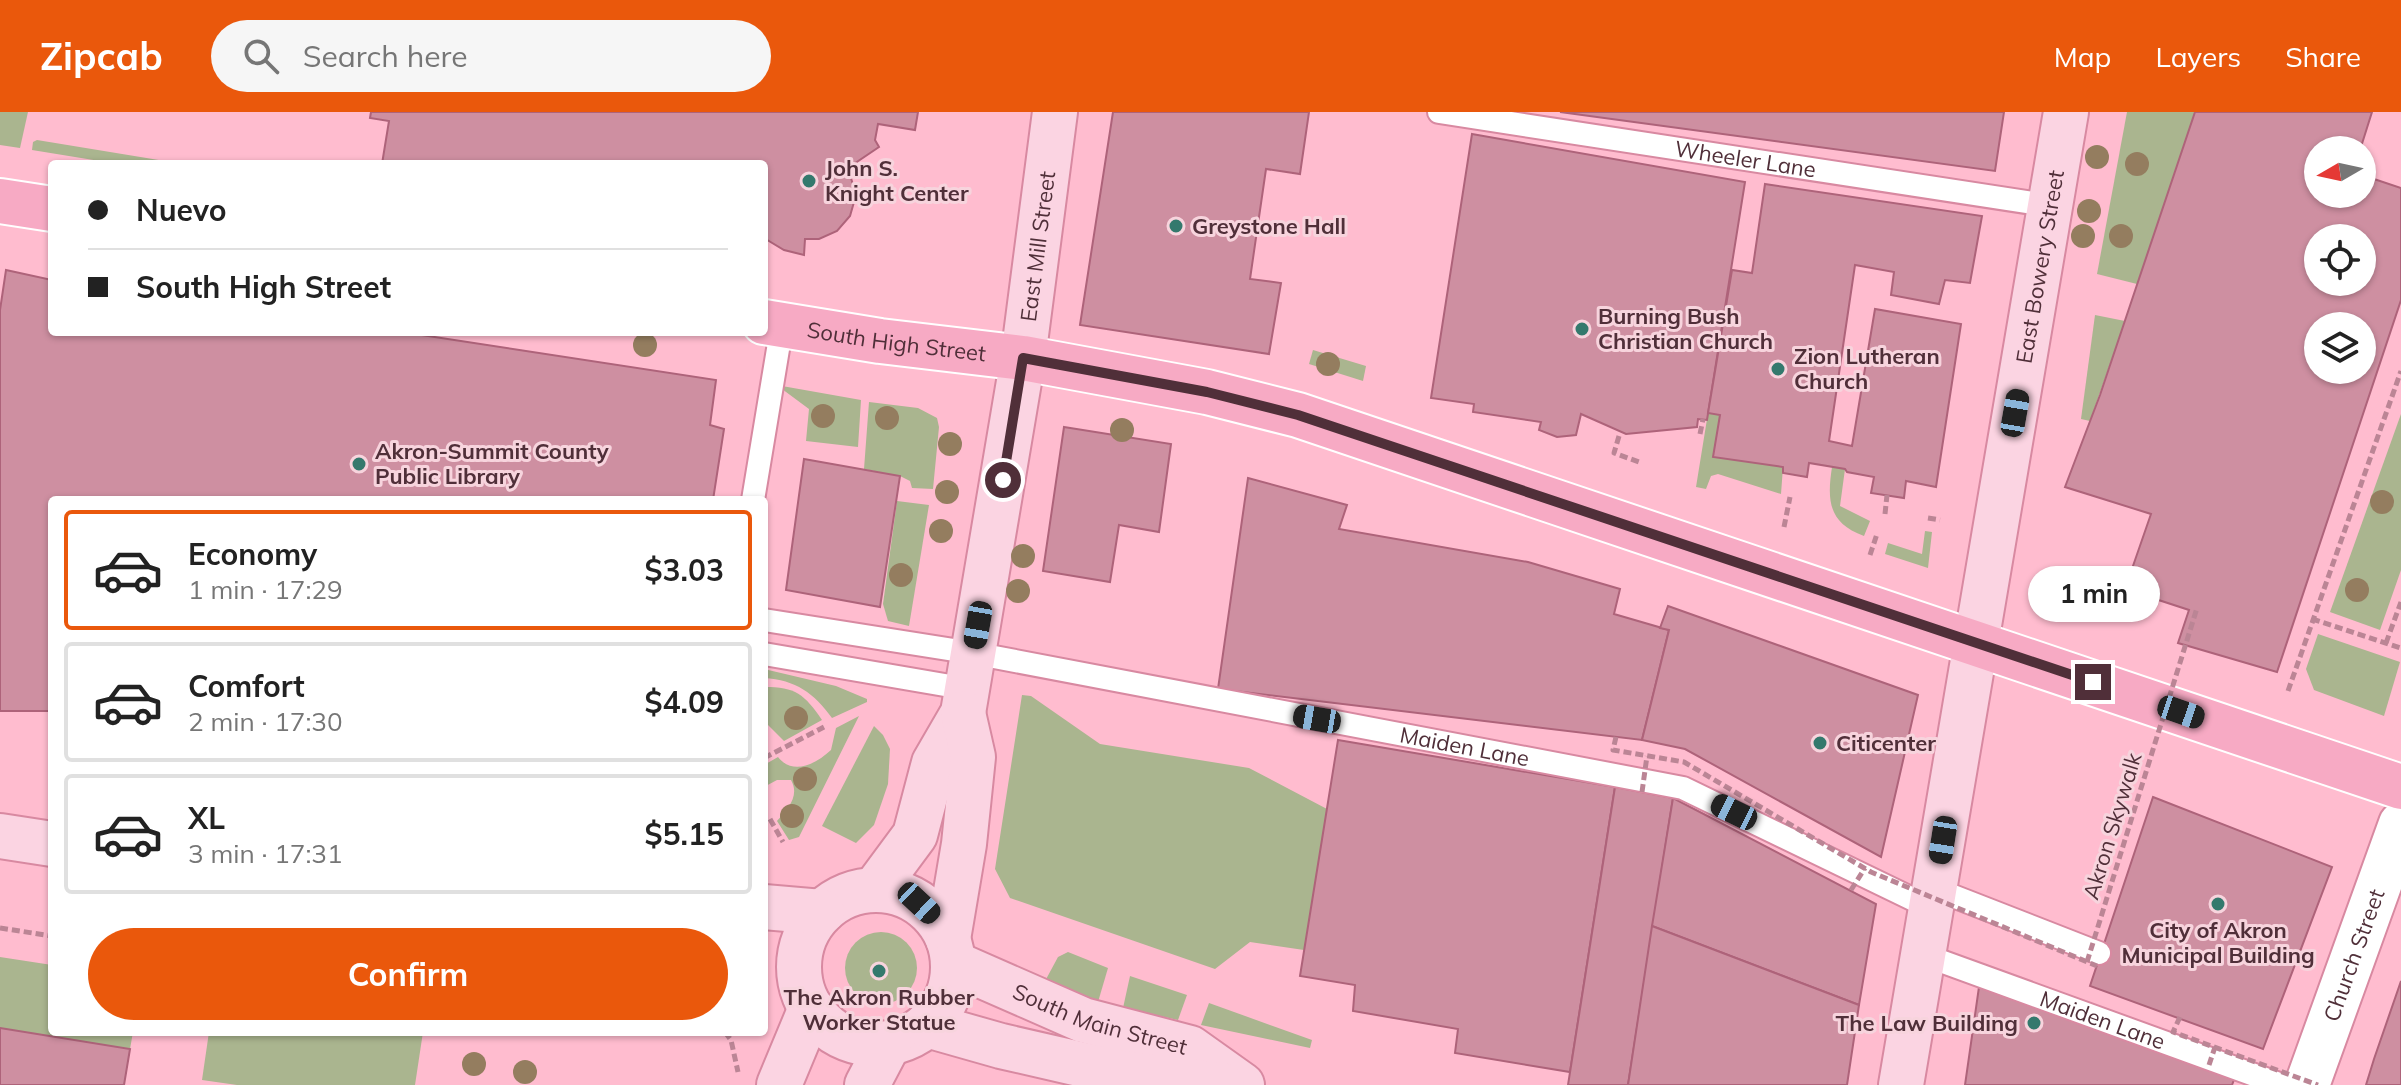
<!DOCTYPE html>
<meta charset="utf-8">
<style>
:root{--surface:#fff;--page:#f6f6f6;--text:#222;--muted:#767676;--line:#e0e0e0;--accent:#ea580c}
body{margin:0;font-family:Mulish,sans-serif;background:var(--page);color:var(--text);height:100vh;display:flex;flex-direction:column;font-size:30px;white-space:nowrap}
*{box-sizing:border-box;margin:0}
p{font-size:26px;color:var(--muted)}
.icon{flex:none;width:44px;height:44px;fill:none;stroke:currentColor;stroke-width:2;stroke-linecap:round;stroke-linejoin:round}
.map{position:relative;flex:1;overflow:hidden}
.details{position:absolute;left:48px;top:384px;width:720px;height:540px;display:flex;flex-direction:column;background:var(--surface);border-radius:8px;box-shadow:0 2px 6px #0004}
.details>*{flex:none}
.banner{position:absolute;left:48px;top:48px;width:720px;height:176px;border-radius:8px;box-shadow:0 2px 6px #0004;display:grid;align-content:center;height:176px;padding:0 40px;background:var(--surface)}
.needle{width:52px;rotate:261deg}
.controls{position:absolute;left:2304px;top:24px;display:grid;gap:16px}
.controls a{display:grid;place-items:center;width:72px;height:72px;border-radius:50%;background:var(--surface);box-shadow:0 2px 6px #0004;font-size:40px}
.end{position:absolute;width:36px;height:36px;margin:-18px;border:10px solid #502f39;background:#fff;box-shadow:0 0 0 4px #fff}
.from{border-radius:50%}
.bubble{position:absolute;height:56px;border-radius:28px;background:var(--surface);box-shadow:0 2px 6px #0004;font-size:26px;font-weight:700;line-height:56px;text-align:center}
.car{position:absolute;width:24px;height:48px;margin:-24px -12px;border-radius:10px;box-shadow:0 0 6px 2px #0007;background:linear-gradient(#222 24%,#8ab4d8 0 40%,#222 0 76%,#8ab4d8 0 86%,#222 0)}
.banner b{display:flex;align-items:center;gap:28px;height:76px;font-size:30px}
.banner b+b{border-top:2px solid var(--line)}
.banner i{width:20px;height:20px;background:var(--text)}
ul{padding:14px 0 0;list-style:none}
li{display:flex;align-items:center;gap:24px;height:120px;margin:0 16px 12px;padding:0 24px;border:4px solid var(--line);border-radius:8px}
li div{flex:1}
li b{display:block;font-size:30px}
li em{font-style:normal;font-weight:700}
li.selected{border-color:var(--accent)}
li>.icon{width:72px;height:72px;stroke-width:1.5}
.action{display:flex;gap:16px;margin-top:auto;padding:16px 40px}
.action a{flex:1;height:92px;border-radius:48px;background:var(--accent);color:#fff;font-size:32px;font-weight:700;line-height:92px;text-align:center}
header{display:flex;align-items:center;gap:48px;box-sizing:border-box;height:112px;padding:0 40px;background:var(--accent);color:#fff}
header strong{font-size:38px}
nav{display:flex;gap:44px;margin-inline-start:auto;font-size:28px}
.search{width:560px;height:72px;background:var(--page);display:flex;align-items:center;gap:20px;box-sizing:border-box;padding:0 28px;border-radius:44px;color:var(--muted);font-size:30px}
.map>svg:first-child{display:block}
</style>
<header>
<strong>Zipcab</strong>
<div class="search"><svg class="icon" aria-label="search" viewBox="0 0 24 24"><circle cx="10" cy="10" r="6"/><path d="M15 15l6 6"/></svg>Search here</div>
<nav><a>Map</a><a>Layers</a><a>Share</a></nav>
</header>
<div class="map">
<svg width="2401" height="973" viewBox="0 0 2401 973">
<rect width="100%" height="100%" fill="#ffbccf"/>
<g fill="#aab58f">
<polygon points="0,0 28,0 20,36 0,33"/>
<polygon points="2127,0 2195,0 2137,172 2097,162"/>
<polygon points="37,28 183,52 118,52 32,38 33,30"/>
<polygon points="2095,203 2125,209 2090,309 2081,307"/>
<polygon points="1313,238 1366,254 1363,269 1309,252"/>
<polygon points="782,274 861,288 858,335 806,329 809,297 782,277"/>
<polygon points="869,290 918,296 937,306 939,315 933,377 912,376 910,369 900,364 864,357"/>
<polygon points="1708,301 1720,303 1713,345 1783,355 1781,382 1718,362 1711,364 1706,377 1696,375"/>
<polygon points="2401,302 2401,458 2380,518 2330,500"/>
<path d="M1832,355L1845,357L1840,394L1870,409L1864,424C1828,411 1827,388 1832,355Z"/>
<polygon points="897,389 929,393 909,514 888,509 883,492"/>
<polygon points="1925,419 1932,420 1928,456 1885,442 1888,431 1922,442"/>
<polygon points="2318,522 2400,550 2384,604 2314,578 2306,557"/>
<path d="M764,557L836,574L867,587V590L832,606C814,581 796,568 764,566Z"/>
<path d="M764,575C796,575 804,582 822,608L784,629L764,609Z"/>
<polygon points="1022,583 1031,584 1100,632 1249,656 1327,697 1304,838 1250,830 1215,857 1010,786 995,757"/>
<path d="M859,604L799,725L789,728L777,709C788,697 800,684 791,668H777L764,675V653L778,645C793,664 816,652 831,638L836,616Z"/>
<polygon points="874,614 883,623 890,637 888,672 874,713 856,731 822,714"/>
<circle cx="881" cy="856" r="36"/>
<polygon points="1068,840 1108,856 1098,890 1044,871 1058,845"/>
<polygon points="0,845 52,853 52,920 133,920 130,937 0,916"/>
<polygon points="1130,864 1187,883 1178,908 1123,896"/>
<polygon points="1209,891 1312,928 1310,936 1201,913"/>
<polygon points="209,920 423,920 415,973 237,973 202,968"/>
</g>
<g fill="#ce8fa1" stroke="#ae637a" stroke-width="2" fill-rule="evenodd">
<polygon points="371,0 918,0 915,18 878,12 875,28 879,35 848,56 856,83 850,104 837,119 819,127 805,127 804,143 784,138 764,126 764,52 382,52 389,9 370,6"/>
<polygon points="1113,0 1309,0 1300,62 1266,57 1250,167 1281,171 1269,242 1080,213"/>
<polygon points="1560,0 2004,0 1995,59"/>
<path d="M2195,0H2372L2360,38H2318V82H2362V63L2401,76V188L2277,560L2178,531L2189,498L2125,477L2151,402L2065,375L2100,283ZM2318,126H2362V170H2318ZM2318,214H2362V258H2318Z"/>
<polygon points="1472,22 1745,70 1707,308 1698,307 1697,315 1626,322 1581,302 1576,323 1557,325 1539,318 1541,310 1473,300 1474,292 1431,286"/>
<polygon points="1765,72 1982,104 1970,171 1945,168 1939,192 1891,183 1894,160 1855,153 1829,329 1852,334 1875,197 1961,212 1936,375 1906,369 1904,386 1871,381 1874,365 1847,360 1845,357 1809,351 1807,365 1783,361 1783,355 1713,345 1720,303 1708,301 1732,158 1752,161"/>
<polygon points="6,158 52,168 52,220 402,220 716,268 710,313 724,317 713,388 52,388 52,599 0,599 0,198"/>
<polygon points="1064,315 1171,332 1159,420 1119,413 1110,470 1043,459"/>
<polygon points="804,347 900,364 880,495 786,478"/>
<polygon points="1248,366 1347,393 1339,417 1528,450 1620,477 1614,502 1669,518 1642,628 1218,577"/>
<polygon points="1668,494 1918,583 1881,745 1685,637 1642,628 1669,518 1660,516"/>
<polygon points="1338,628 1615,675 1570,960 1455,941 1458,917 1353,899 1355,873 1300,864"/>
<polygon points="1615,675 1673,686 1628,973 1568,973"/>
<polygon points="2153,685 2332,755 2263,937 2090,874"/>
<polygon points="1673,686 1876,792 1859,893 1652,814"/>
<polygon points="1652,814 1859,893 1847,973 1628,973"/>
<polygon points="1980,868 2235,965 2232,973 1965,973"/>
<polygon points="2401,869 2401,973 2366,973 2374,947"/>
<polygon points="0,916 130,937 124,973 0,973"/>
</g>
<g fill="none" stroke-linecap="round" stroke-linejoin="round">
<g stroke="#d889a1" stroke-width="26">
<g id="lane">
<path id="s1" d="M1439,0L2052,94"/>
<polyline points="753,388 782,213"/>
<path id="s2" d="M764,508L973,541L1683,676L1933,797"/>
<polyline points="764,542 968,577"/>
<polyline points="1935,777 2099,841"/>
<path id="s3" d="M1924,843L2282,973"/>
</g>
</g>
<g stroke="#d889a1" stroke-width="48">
<g id="street">
<path id="s4" d="M2307,973L2401,712"/>
</g>
</g>
<g stroke="#d889a1" stroke-width="48">
<g id="secondary">
<polyline points="0,724 52,732"/>
<path id="s5" d="M875,777L915,723L934,651L963,601L1023,246L1055,0"/>
<circle cx="876" cy="855" r="77"/>
<polyline points="764,795 822,800"/>
<polyline points="948,827 964,732 973,645 963,601"/>
<path id="s6" d="M953,851L1083,908L1190,936L1242,973"/>
<polyline points="927,913 1001,934 1114,960 1222,973"/>
<polyline points="779,973 811,896"/>
<polyline points="867,973 889,931"/>
<path id="s7" d="M1901,973L2066,0"/>
</g>
</g>
<g stroke="#fff" stroke-width="48">
<g id="primary">
<polyline points="0,89 52,97"/>
<path id="s8" d="M764,210L880,229L1023,246L1207,280L1298,303L2401,675"/>
</g>
</g>
<g stroke="#bb8595" stroke-width="5" stroke-dasharray="8 4" stroke-linecap="butt">
<polyline points="1700,322 1703,307"/>
<polyline points="1619,324 1614,341 1639,350"/>
<polyline points="1885,402 1887,383"/>
<polyline points="1928,406 1940,408"/>
<polyline points="1784,415 1790,385"/>
<polyline points="1870,443 1877,422"/>
<polyline points="2312,507 2401,536"/>
<polyline points="2386,531 2401,490"/>
<polyline points="2288,579 2401,259"/>
<polyline points="764,646 824,615"/>
<polyline points="770,707 783,730"/>
<polyline points="0,816 52,824"/>
<polyline points="725,920 731,928 738,960"/>
</g>
<use href="#lane" stroke="#fff" stroke-width="22"/>
<use href="#street" stroke="#fff" stroke-width="44"/>
<use href="#secondary" stroke="#fbd4e2" stroke-width="44"/>
<use href="#primary" stroke="#f7aac4" stroke-width="44"/>
<g stroke="#bb8595" stroke-width="5" stroke-dasharray="8 4" stroke-linecap="butt">
<polyline points="1616,625 1613,638 1684,650 1871,760 2097,854"/>
<polyline points="1642,680 1647,644"/>
<polyline points="1851,778 1865,756"/>
<polyline points="2087,850 2197,496"/>
<polyline points="2180,905 2173,920 2318,973"/>
<polyline points="2209,953 2215,935"/>
</g>
</g>
<g fill="#947d5f">
<circle cx="2097" cy="45" r="12"/>
<circle cx="2137" cy="52" r="12"/>
<circle cx="2089" cy="99" r="12"/>
<circle cx="2083" cy="124" r="12"/>
<circle cx="2121" cy="124" r="12"/>
<circle cx="645" cy="233" r="12"/>
<circle cx="1328" cy="252" r="12"/>
<circle cx="823" cy="304" r="12"/>
<circle cx="887" cy="306" r="12"/>
<circle cx="1122" cy="318" r="12"/>
<circle cx="950" cy="332" r="12"/>
<circle cx="947" cy="380" r="12"/>
<circle cx="2382" cy="390" r="12"/>
<circle cx="941" cy="419" r="12"/>
<circle cx="1023" cy="444" r="12"/>
<circle cx="901" cy="463" r="12"/>
<circle cx="2357" cy="478" r="12"/>
<circle cx="1018" cy="479" r="12"/>
<circle cx="796" cy="606" r="12"/>
<circle cx="805" cy="667" r="12"/>
<circle cx="792" cy="704" r="12"/>
<circle cx="474" cy="952" r="12"/>
<circle cx="525" cy="960" r="12"/>
</g>
<g fill="none" stroke-linecap="round" stroke-linejoin="round">
<polyline stroke="#502f39" stroke-width="10" points="1003,368 1023,246 1207,280 1298,303 2093,570"/>
</g>
<g fill="#34796d" stroke="#f7d4dd" stroke-width="3">
<circle cx="809" cy="69" r="8"/>
<circle cx="1176" cy="114" r="8"/>
<circle cx="1582" cy="217" r="8"/>
<circle cx="1778" cy="257" r="8"/>
<circle cx="359" cy="352" r="8"/>
<circle cx="1820" cy="631" r="8"/>
<circle cx="2218" cy="792" r="8"/>
<circle cx="879" cy="859" r="8"/>
<circle cx="2034" cy="911" r="8"/>
</g>
<g text-anchor="middle" stroke-width="6" stroke-linejoin="round" paint-order="stroke">
<g font-size="22" fill="#502f39" stroke="#f7d4dd">
<text dy="8" stroke="none"><textPath href="#s1" startOffset="310">Wheeler Lane</textPath></text>
<text dy="8" stroke="none"><textPath href="#s5" startOffset="672">East Mill Street</textPath></text>
<text dy="8" stroke="none"><textPath href="#s7" startOffset="830">East Bowery Street</textPath></text>
<text dy="8" stroke="none"><textPath href="#s8" startOffset="134">South High Street</textPath></text>
<text dy="8" stroke="none"><textPath href="#s2" startOffset="712">Maiden Lane</textPath></text>
<text transform="translate(2112 714) rotate(-73)" y="8">Akron Skywalk</text>
<text dy="8" stroke="none"><textPath href="#s4" startOffset="138">Church Street</textPath></text>
<text dy="8" stroke="none"><textPath href="#s6" startOffset="158">South Main Street</textPath></text>
<text dy="8" stroke="none"><textPath href="#s3" startOffset="190">Maiden Lane</textPath></text>
</g>
<g font-size="22" font-weight="bold" fill="#502f39" stroke="#f7d4dd" text-anchor="start">
<text x="825" y="64">John S.<tspan x="825" dy="25">Knight Center</tspan></text>
<text x="1192" y="122">Greystone Hall</text>
<text x="1598" y="212">Burning Bush<tspan x="1598" dy="25">Christian Church</tspan></text>
<text x="1794" y="252">Zion Lutheran<tspan x="1794" dy="25">Church</tspan></text>
<text x="375" y="347">Akron-Summit County<tspan x="375" dy="25">Public Library</tspan></text>
<text x="1836" y="639">Citicenter</text>
<text x="2218" y="826" text-anchor="middle">City of Akron<tspan x="2218" dy="25">Municipal Building</tspan></text>
<text x="879" y="893" text-anchor="middle">The Akron Rubber<tspan x="879" dy="25">Worker Statue</tspan></text>
<text x="2018" y="919" text-anchor="end">The Law Building</text>
</g>
</g>
</svg>
<div class="controls">
<a><svg class="needle" viewBox="-14 -14 28 28"><path d="M0-13l5 13h-10z" fill="#e53935"/><path d="M0 13l5-13h-10z" fill="#767676"/></svg></a>
<a><svg class="icon" aria-label="locate" viewBox="0 0 24 24"><circle cx="12" cy="12" r="6"/><path d="M12 2v4M12 18v4M2 12h4M18 12h4"/></svg></a>
<a><svg class="icon" aria-label="layers" viewBox="0 0 24 24"><path d="M12 4l9 5-9 5-9-5zM3 14l9 5 9-5"/></svg></a>
</div>
<i class="end from" style="left:1003px;top:368px"></i>
<i class="end" style="left:2093px;top:570px"></i>
<div class="bubble" style="left:2028px;top:454px;width:132px">1 min</div>
<i class="car" style="left:2015px;top:301px;rotate:10deg"></i>
<i class="car" style="left:978px;top:513px;rotate:190deg"></i>
<i class="car" style="left:2181px;top:600px;rotate:109deg"></i>
<i class="car" style="left:1317px;top:607px;rotate:280deg"></i>
<i class="car" style="left:1734px;top:700px;rotate:296deg"></i>
<i class="car" style="left:1943px;top:728px;rotate:189deg"></i>
<i class="car" style="left:919px;top:791px;rotate:133deg"></i>
<div class="banner">
<b><i class="from"></i>Nuevo</b>
<b><i></i>South High Street</b>
</div>
<section class="details">
<ul>
<li class="selected"><svg class="icon" aria-label="car" viewBox="0 0 24 24"><path d="M5 17H2v-5l4-1 3-4h7l3 4 3 1v5h-3M9 17h6M6 11h13"/><circle cx="7" cy="17" r="2"/><circle cx="17" cy="17" r="2"/></svg><div><b>Economy</b><p>1 min · 17:29</p></div><em>$3.03</em></li>
<li><svg class="icon" aria-label="car" viewBox="0 0 24 24"><path d="M5 17H2v-5l4-1 3-4h7l3 4 3 1v5h-3M9 17h6M6 11h13"/><circle cx="7" cy="17" r="2"/><circle cx="17" cy="17" r="2"/></svg><div><b>Comfort</b><p>2 min · 17:30</p></div><em>$4.09</em></li>
<li><svg class="icon" aria-label="car" viewBox="0 0 24 24"><path d="M5 17H2v-5l4-1 3-4h7l3 4 3 1v5h-3M9 17h6M6 11h13"/><circle cx="7" cy="17" r="2"/><circle cx="17" cy="17" r="2"/></svg><div><b>XL</b><p>3 min · 17:31</p></div><em>$5.15</em></li>
</ul>
<div class="action"><a>Confirm</a></div>
</section>
</div>
